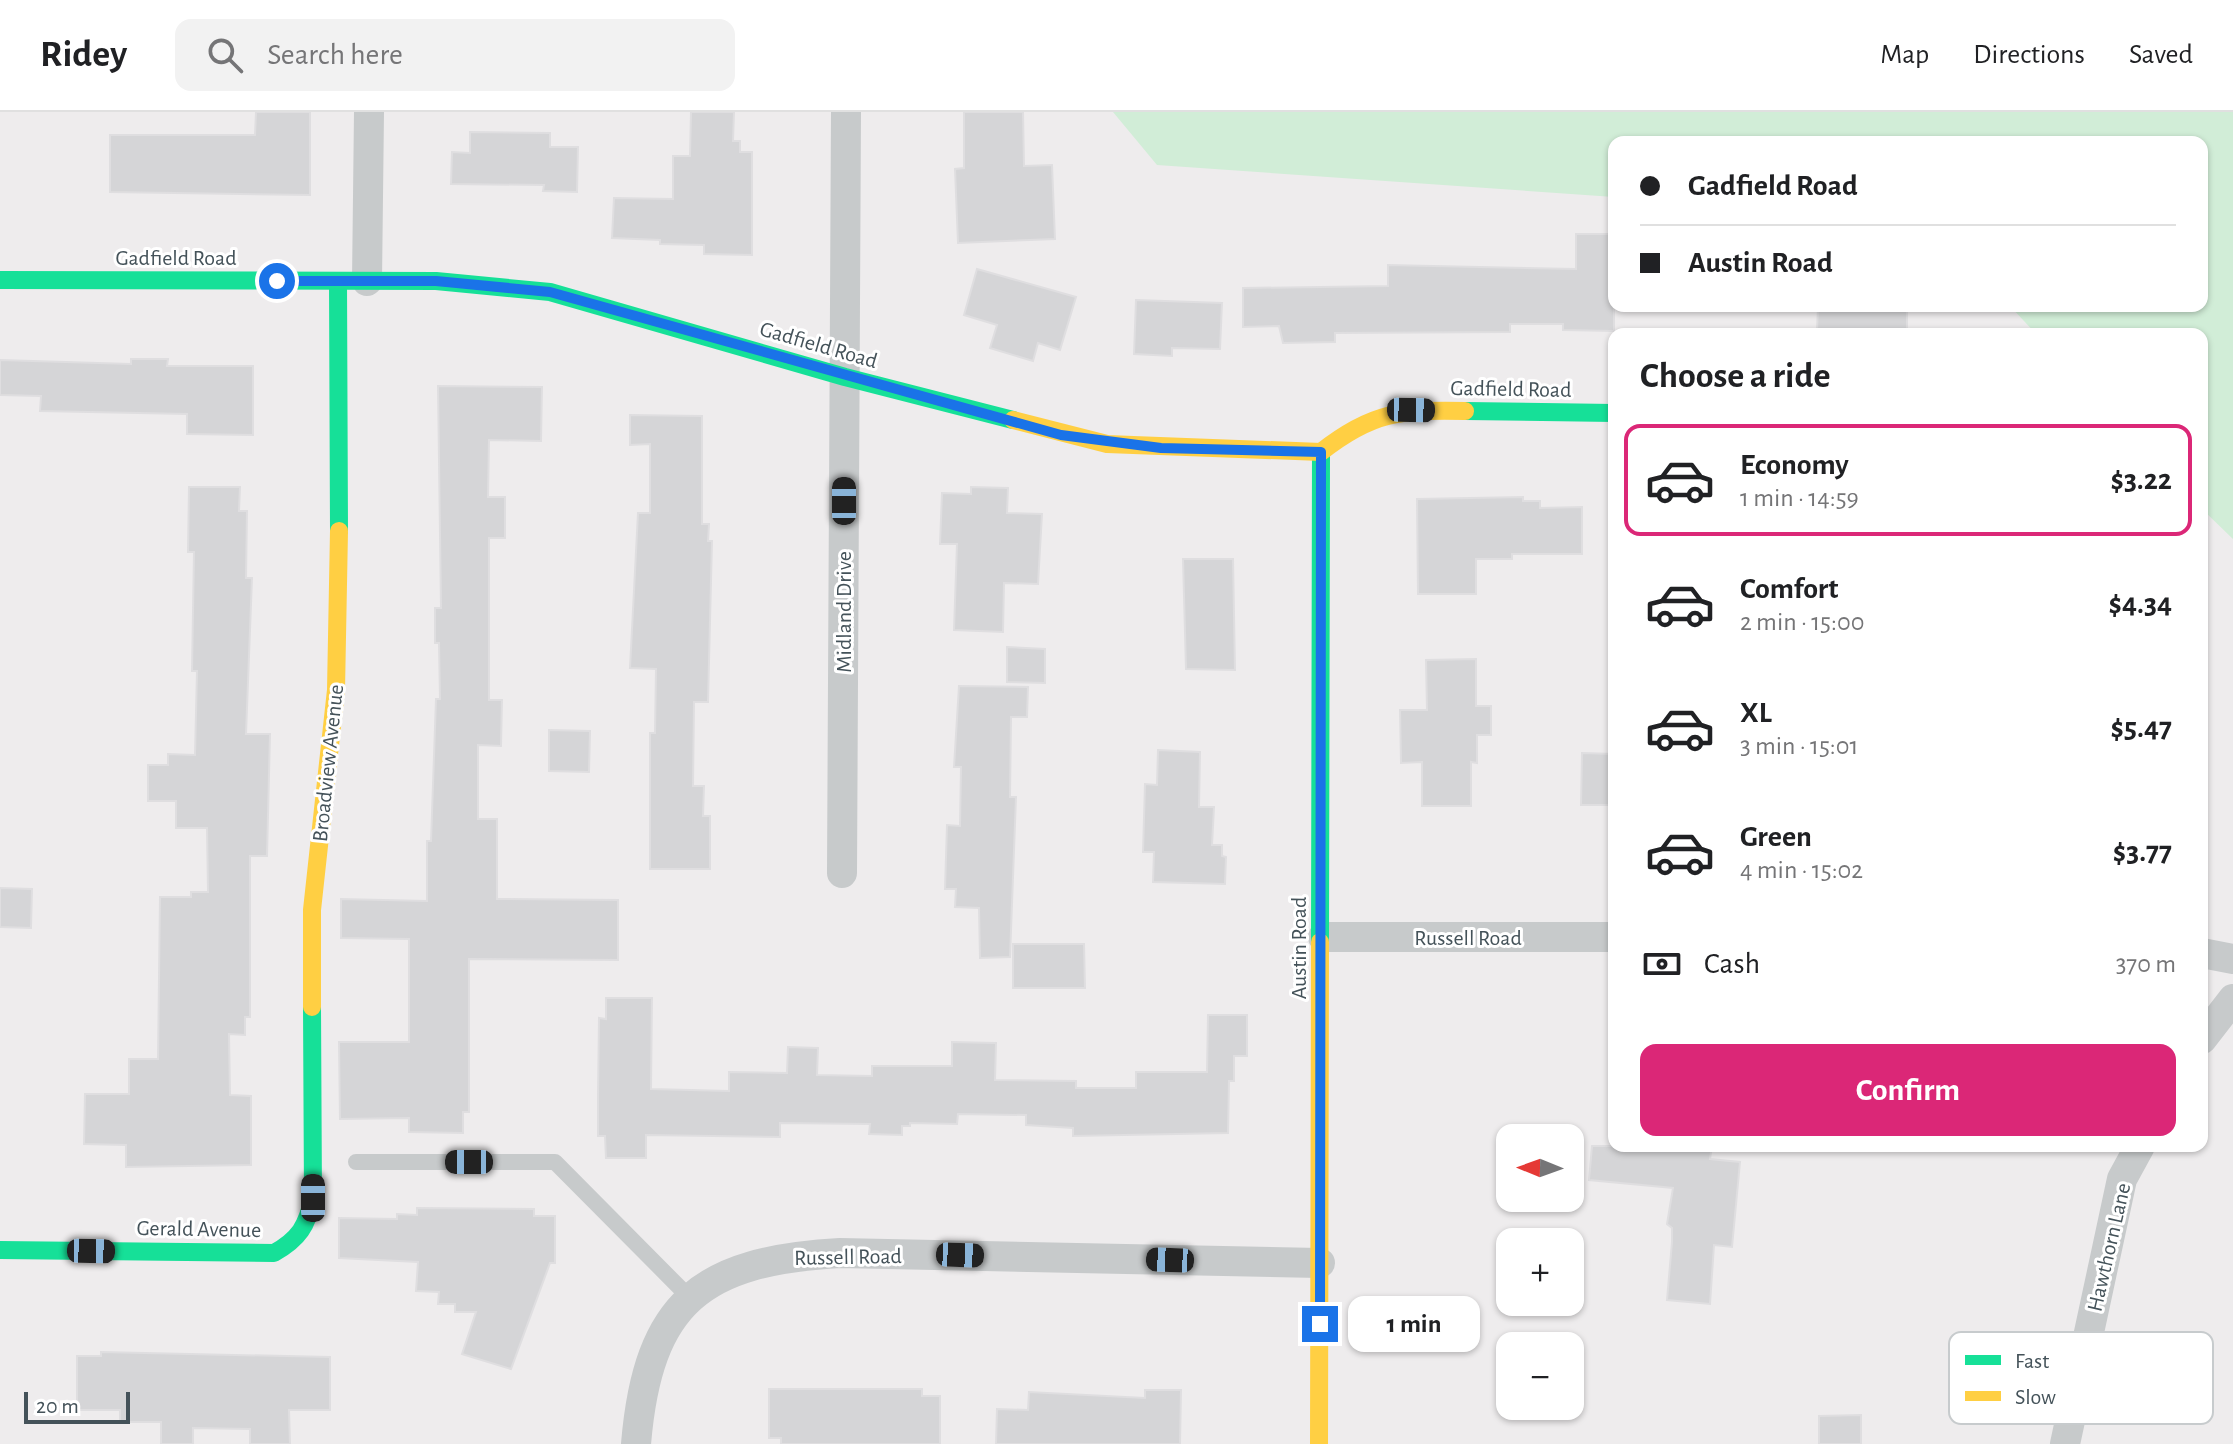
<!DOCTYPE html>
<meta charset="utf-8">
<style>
:root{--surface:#fff;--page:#f2f2f2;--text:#202124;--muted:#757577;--line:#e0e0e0;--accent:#db2777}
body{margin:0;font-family:"Alegreya Sans",sans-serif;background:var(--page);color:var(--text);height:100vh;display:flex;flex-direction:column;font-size:30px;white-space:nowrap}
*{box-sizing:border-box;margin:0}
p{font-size:26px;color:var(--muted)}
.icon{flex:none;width:44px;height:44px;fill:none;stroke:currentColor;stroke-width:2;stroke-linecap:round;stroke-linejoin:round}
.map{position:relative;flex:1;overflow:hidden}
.sheet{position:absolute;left:1608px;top:216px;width:600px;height:824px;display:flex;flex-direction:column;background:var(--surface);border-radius:16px;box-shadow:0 2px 6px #0004}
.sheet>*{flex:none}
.top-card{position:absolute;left:1608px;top:24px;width:600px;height:176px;border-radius:16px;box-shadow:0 2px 6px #0004;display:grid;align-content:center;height:176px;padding:0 32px;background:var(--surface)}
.needle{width:52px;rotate:271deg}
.controls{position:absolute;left:1496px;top:1012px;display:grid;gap:16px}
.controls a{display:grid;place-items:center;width:88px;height:88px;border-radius:16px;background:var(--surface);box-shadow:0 2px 6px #0004;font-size:40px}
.scale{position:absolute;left:24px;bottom:20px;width:106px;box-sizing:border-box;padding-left:8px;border:4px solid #445259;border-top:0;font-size:22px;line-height:28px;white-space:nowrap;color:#445259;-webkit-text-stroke:6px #fff;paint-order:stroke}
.end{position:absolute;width:36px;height:36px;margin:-18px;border:10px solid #1a73e8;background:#fff;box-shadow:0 0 0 4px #fff}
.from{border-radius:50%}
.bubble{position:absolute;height:56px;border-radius:16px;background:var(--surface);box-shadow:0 2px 6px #0004;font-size:26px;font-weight:600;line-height:56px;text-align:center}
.car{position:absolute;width:24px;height:48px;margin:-24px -12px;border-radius:10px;box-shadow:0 0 6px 2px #0007;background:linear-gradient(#222 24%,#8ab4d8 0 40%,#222 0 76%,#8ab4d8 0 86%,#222 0)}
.top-card b{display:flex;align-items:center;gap:28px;height:76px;font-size:30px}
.top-card b+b{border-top:2px solid var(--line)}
.top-card i{width:20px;height:20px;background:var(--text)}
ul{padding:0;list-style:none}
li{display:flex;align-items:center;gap:24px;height:112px;margin:0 16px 12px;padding:0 16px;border:4px solid transparent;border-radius:16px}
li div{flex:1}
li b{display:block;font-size:30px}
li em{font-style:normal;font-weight:600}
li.on{border-color:var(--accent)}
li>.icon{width:72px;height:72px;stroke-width:1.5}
h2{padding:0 32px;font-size:36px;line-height:96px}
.pay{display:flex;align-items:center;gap:20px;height:88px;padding:0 32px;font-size:30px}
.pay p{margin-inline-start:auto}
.button{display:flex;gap:16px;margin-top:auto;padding:16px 32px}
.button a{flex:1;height:92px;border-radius:16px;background:var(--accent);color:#fff;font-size:32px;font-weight:600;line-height:92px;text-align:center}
header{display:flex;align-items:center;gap:48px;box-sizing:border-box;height:112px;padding:0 40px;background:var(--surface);border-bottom:2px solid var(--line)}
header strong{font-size:38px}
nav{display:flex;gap:44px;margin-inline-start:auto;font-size:28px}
.search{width:560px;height:72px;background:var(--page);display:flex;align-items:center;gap:20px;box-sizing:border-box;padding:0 28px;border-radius:16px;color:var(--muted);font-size:30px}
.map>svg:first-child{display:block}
</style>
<header>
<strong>Ridey</strong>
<div class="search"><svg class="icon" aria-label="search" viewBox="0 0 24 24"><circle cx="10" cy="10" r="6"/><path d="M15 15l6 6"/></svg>Search here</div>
<nav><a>Map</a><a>Directions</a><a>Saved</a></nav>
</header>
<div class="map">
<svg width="2233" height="1332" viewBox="0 0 2233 1332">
<rect width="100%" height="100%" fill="#eeeced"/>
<polygon fill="#d1edd7" points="1113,0 2233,0 2233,427 2202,397 2202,222 2036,222 2010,194 2202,194 2202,30 1614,30 1614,85 1157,53"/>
<g fill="#d5d5d7" stroke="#dfdee0" stroke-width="2">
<polygon points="256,0 310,0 310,83 110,80 110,23 255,23"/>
<polygon points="691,0 734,0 733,29 740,29 740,40 752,40 752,143 704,142 704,133 660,132 660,128 612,126 614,86 673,87 673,44 690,44"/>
<polygon points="964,0 1023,0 1024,54 1052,53 1055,127 958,131 955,57 964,56"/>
<polygon points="470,20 550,21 550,35 578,35 577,80 543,79 544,73 451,72 452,40 470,41"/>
<polygon points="1576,122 1614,122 1614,219 1563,218 1563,212 1510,212 1510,220 1335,221 1335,230 1283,231 1279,214 1243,215 1243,176 1388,174 1388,153 1576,157"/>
<polygon points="977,157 1076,185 1060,238 1038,231 1033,249 990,236 997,213 964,203"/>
<polygon points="1136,188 1222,191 1220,237 1172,236 1172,244 1134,242"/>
<polygon points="1818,194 1907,194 1907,221 1817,219"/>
<polygon points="131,247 168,247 167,254 253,254 253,323 187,322 187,302 40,299 41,284 0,283 0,248 131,252"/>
<polygon points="438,274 542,275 541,329 489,328 488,385 505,385 505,426 489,426 489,588 502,588 501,634 478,633 478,707 497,707 497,787 618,788 618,848 469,847 469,1000 463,1000 463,1021 409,1020 409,1006 340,1007 339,930 409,930 409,827 341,826 341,787 427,789 427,729 431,729 436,587 440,587 439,531 435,531 435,496 441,496"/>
<polygon points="630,303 702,304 702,412 709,412 708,429 712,429 708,590 694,590 693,674 704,674 703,704 710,704 710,757 650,757 650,621 655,621 656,557 630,556 638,401 650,401 650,332 630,333"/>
<polygon points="189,375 240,375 239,399 247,399 246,466 252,466 246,622 270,622 267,744 250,744 250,905 245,905 245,923 229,922 230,983 251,984 251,1053 126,1055 126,1033 84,1032 85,982 129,982 129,947 158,947 160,785 191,785 191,780 208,780 207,716 176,716 176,689 148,689 148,653 168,653 168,642 195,643 197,559 192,559 194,440 188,440"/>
<polygon points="971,375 1008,376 1007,401 1042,402 1038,472 1004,471 1003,520 954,518 957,432 940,432 942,381 971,382"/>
<polygon points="1523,385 1523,389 1540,389 1540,396 1582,395 1582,442 1512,442 1512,447 1476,447 1476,482 1418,482 1417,387"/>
<polygon points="1183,447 1233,447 1235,558 1186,557"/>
<polygon points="1007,535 1045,537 1045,571 1007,570"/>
<polygon points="1476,547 1476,594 1491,594 1491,623 1477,623 1477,651 1471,650 1471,694 1422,694 1422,650 1401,651 1400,598 1427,598 1426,548"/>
<polygon points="959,574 1028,575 1027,605 1011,605 1010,685 1016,685 1010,845 980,846 979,796 955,795 956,777 945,777 947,713 960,714 961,655 954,655"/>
<polygon points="549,618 590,619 589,660 549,659"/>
<polygon points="1158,638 1200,640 1199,695 1214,695 1212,733 1222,733 1222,744 1226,745 1225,772 1153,770 1154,740 1143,740 1145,672 1157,673"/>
<polygon points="1582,641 1614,642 1614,693 1581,693"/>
<polygon points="0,776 32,777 31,816 0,815"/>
<polygon points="1013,832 1084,832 1085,876 1013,876"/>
<polygon points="606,886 652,886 651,977 729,979 729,960 787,961 788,935 818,936 817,963 872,964 872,954 952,954 952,930 996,931 995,968 1076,969 1076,976 1136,976 1136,960 1207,960 1208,903 1247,903 1247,944 1234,944 1234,969 1229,969 1228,1021 1073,1024 1073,1016 1026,1013 1026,1003 958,1002 957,1012 910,1011 910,1014 902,1014 902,1023 869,1022 870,1012 780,1011 780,1025 646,1023 646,1046 606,1046 605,1024 598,1024 598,984 599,906 606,907"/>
<polygon points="1592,1034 1712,1034 1710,1047 1740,1050 1732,1135 1714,1133 1710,1192 1667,1188 1672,1130 1672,1116 1667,1112 1673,1076 1589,1068"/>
<polygon points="417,1096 534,1097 534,1104 555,1104 555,1151 550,1151 511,1257 462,1242 476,1200 455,1200 455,1192 438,1192 439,1180 416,1179 418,1150 339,1146 339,1106 397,1107 397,1102 417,1103"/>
<polygon points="101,1240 330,1245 330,1298 289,1298 290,1332 250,1332 250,1317 193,1316 193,1332 161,1332 161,1310 120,1310 120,1298 77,1298 77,1244 101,1244"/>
<polygon points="769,1277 922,1277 922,1284 940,1284 940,1332 781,1332 781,1326 769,1326"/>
<polygon points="1145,1278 1181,1278 1180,1332 996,1332 997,1297 1028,1298 1029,1280 1145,1286"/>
<polygon points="1861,1303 1861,1332 1819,1332 1819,1304"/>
</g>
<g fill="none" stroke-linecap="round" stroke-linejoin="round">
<polyline stroke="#c7cacb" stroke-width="16" points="356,1050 555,1050 690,1186"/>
<g stroke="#c7cacb" stroke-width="30">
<polyline points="367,169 369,0"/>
<polyline points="842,761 846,0"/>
<polyline points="1323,825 1614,825"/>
<polyline points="2202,841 2233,847"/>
<polyline points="2202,927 2233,887"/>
<path d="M636,1332C648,1189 702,1149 840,1141L1320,1151"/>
<polyline points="2065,1332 2122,1067 2140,1034"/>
</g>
<g stroke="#16e098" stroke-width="18">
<polyline points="0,168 436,169 550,180 845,265 1013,308"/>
<polyline points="338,169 339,419"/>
<polyline points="1465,299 1614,301"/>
<polyline points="1320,830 1321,340"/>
<path d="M0,1138L274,1141C299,1127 307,1114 313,1086L312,895"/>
</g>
<g stroke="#ffcf43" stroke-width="18">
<path d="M1013,308L1107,332L1321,340C1373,299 1401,298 1465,299"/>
<polyline points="312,895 312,798 336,578 339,419"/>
<polyline points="1319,1332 1320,830"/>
</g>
</g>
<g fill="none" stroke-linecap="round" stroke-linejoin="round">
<polyline stroke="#1a73e8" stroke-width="10" points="277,169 436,169 550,180 1061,323 1161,336 1321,340 1320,1212"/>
</g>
<g text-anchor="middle" stroke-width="6" stroke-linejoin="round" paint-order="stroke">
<g font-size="22" fill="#445259" stroke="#fff">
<text x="176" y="153">Gadfield Road</text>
<text transform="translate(819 232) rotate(16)" y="8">Gadfield Road</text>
<text transform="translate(1511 276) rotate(1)" y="8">Gadfield Road</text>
<text transform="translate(843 500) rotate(-90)" y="8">Midland Drive</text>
<text transform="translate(327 651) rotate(-84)" y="8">Broadview Avenue</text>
<text x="1468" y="833">Russell Road</text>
<text transform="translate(1298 836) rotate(-90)" y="8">Austin Road</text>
<text transform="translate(199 1116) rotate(1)" y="8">Gerald Avenue</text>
<text transform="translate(2108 1135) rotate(-77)" y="8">Hawthorn Lane</text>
<text transform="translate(848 1144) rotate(-1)" y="8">Russell Road</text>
</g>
</g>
<rect x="1949" y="1220" width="264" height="92" rx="12" fill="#fff" stroke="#c7cbcd" stroke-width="2"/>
<rect x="1965" y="1243" width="36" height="10" fill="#16e098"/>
<rect x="1965" y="1279" width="36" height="10" fill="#ffcf43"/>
<g font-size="22" fill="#445259">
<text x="2015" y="1256">Fast</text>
<text x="2015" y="1292">Slow</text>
</g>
</svg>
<div class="controls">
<a><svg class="needle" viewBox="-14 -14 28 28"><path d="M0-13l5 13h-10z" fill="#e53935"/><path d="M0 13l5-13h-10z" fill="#757577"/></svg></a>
<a>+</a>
<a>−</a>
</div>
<div class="scale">20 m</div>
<i class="end from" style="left:277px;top:169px"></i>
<i class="end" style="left:1320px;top:1212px"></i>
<div class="bubble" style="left:1348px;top:1184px;width:132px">1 min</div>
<i class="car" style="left:1411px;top:298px;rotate:91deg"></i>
<i class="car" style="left:844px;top:389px;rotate:0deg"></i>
<i class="car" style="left:469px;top:1050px;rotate:270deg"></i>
<i class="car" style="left:313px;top:1086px;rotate:0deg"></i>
<i class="car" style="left:91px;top:1139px;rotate:91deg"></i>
<i class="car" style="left:960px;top:1143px;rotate:92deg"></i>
<i class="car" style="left:1170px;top:1148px;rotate:272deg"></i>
<div class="top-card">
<b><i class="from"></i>Gadfield Road</b>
<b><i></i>Austin Road</b>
</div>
<section class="sheet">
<h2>Choose a ride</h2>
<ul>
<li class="on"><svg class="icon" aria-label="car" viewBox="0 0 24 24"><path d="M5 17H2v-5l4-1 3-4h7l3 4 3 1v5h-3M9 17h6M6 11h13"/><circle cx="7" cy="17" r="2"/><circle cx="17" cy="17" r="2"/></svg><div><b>Economy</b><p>1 min · 14:59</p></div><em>$3.22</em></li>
<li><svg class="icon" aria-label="car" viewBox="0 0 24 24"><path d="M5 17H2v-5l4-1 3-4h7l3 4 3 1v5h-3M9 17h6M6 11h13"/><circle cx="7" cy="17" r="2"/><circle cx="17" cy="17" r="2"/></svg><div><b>Comfort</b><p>2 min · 15:00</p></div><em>$4.34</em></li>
<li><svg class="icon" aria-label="car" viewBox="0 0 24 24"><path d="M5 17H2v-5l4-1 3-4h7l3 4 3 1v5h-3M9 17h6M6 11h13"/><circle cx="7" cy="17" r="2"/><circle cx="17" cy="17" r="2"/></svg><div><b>XL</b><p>3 min · 15:01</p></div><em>$5.47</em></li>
<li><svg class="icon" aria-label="car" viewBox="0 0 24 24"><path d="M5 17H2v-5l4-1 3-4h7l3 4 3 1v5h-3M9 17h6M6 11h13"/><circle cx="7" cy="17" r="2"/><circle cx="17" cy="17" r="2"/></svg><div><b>Green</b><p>4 min · 15:02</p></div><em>$3.77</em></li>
</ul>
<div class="pay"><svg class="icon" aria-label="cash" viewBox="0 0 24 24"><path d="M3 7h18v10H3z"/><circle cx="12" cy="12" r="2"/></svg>Cash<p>370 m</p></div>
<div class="button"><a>Confirm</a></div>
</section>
</div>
